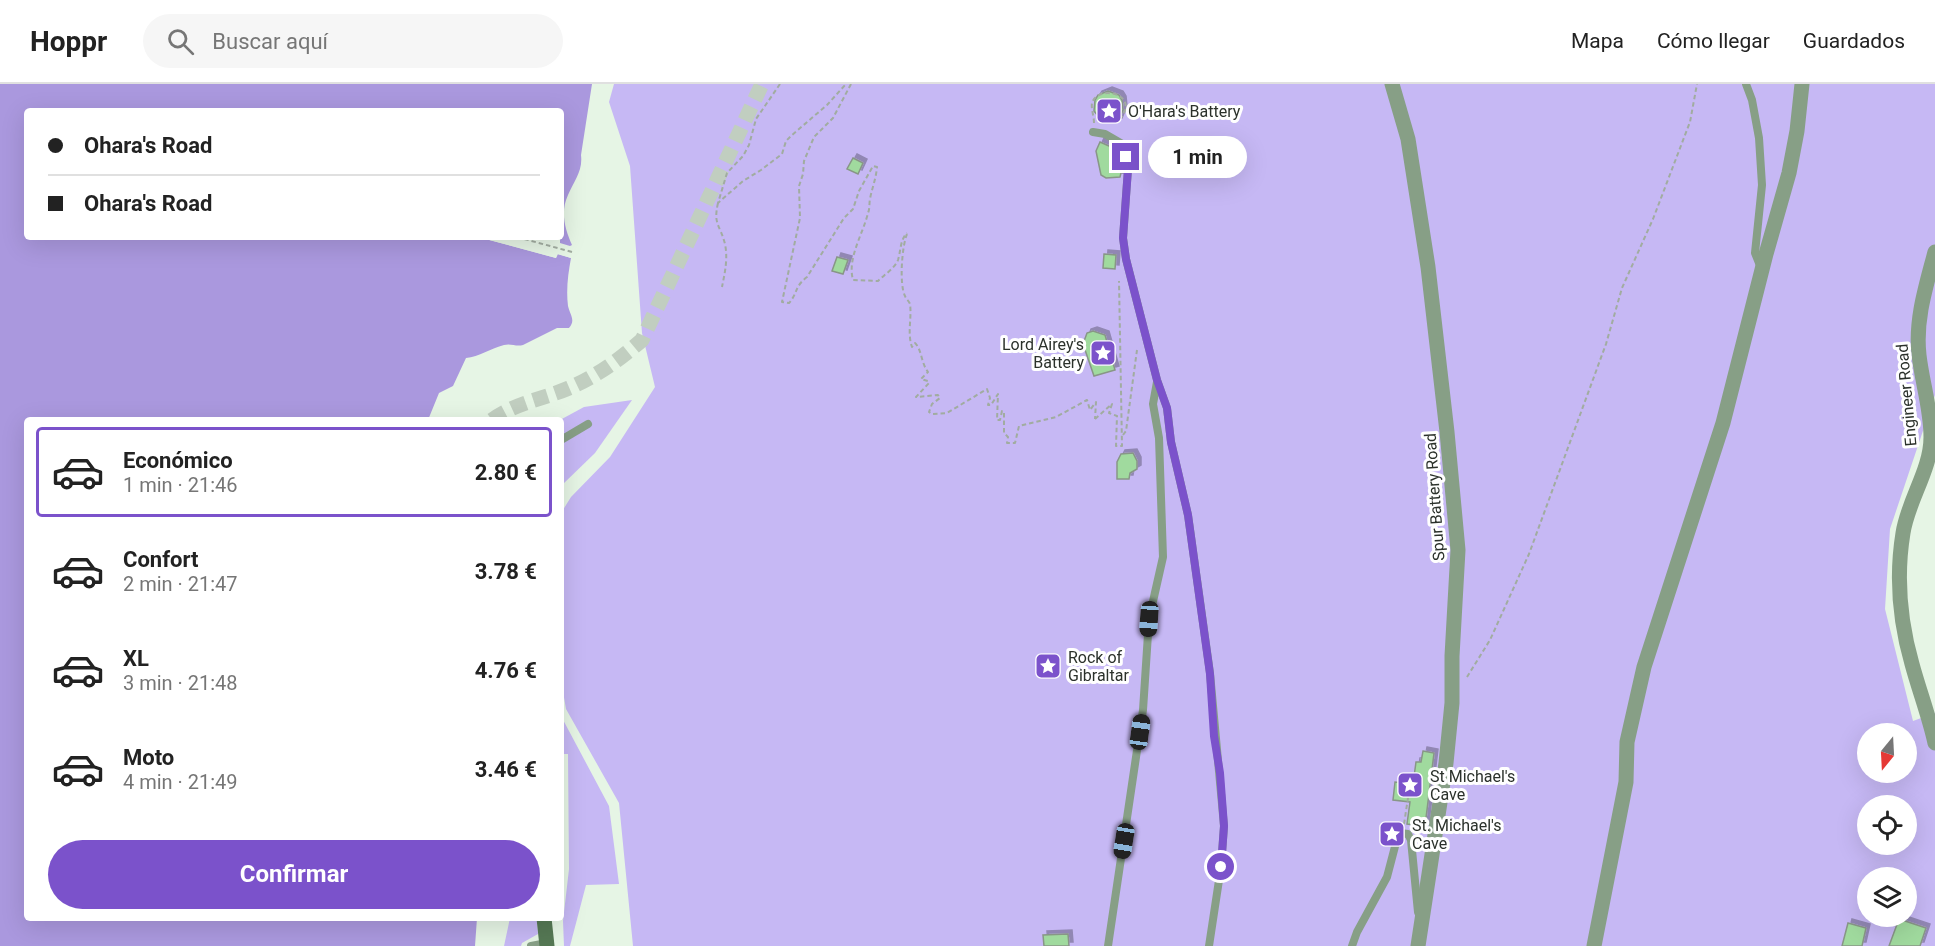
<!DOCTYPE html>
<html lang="es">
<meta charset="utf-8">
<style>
:root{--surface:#fff;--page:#f6f6f6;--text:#222;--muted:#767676;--line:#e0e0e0;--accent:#7b52cb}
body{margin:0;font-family:Roboto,sans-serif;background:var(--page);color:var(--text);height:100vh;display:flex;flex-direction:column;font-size:22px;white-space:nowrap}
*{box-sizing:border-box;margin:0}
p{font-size:20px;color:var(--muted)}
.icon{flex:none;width:33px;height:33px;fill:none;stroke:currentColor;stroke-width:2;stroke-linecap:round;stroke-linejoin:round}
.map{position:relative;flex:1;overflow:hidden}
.side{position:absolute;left:24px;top:333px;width:540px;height:504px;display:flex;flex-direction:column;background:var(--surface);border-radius:6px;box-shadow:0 6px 24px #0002}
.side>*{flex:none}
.hud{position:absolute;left:24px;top:24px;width:540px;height:132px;border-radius:6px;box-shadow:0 6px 24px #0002;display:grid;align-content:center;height:132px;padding:0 24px;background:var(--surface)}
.needle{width:39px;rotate:198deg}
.buttons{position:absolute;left:1857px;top:639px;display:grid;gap:12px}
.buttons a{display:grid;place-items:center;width:60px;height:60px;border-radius:50%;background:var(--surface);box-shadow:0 6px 24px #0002;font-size:30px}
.end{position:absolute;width:27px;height:27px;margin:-14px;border:8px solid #7b52cb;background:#fff;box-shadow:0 0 0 3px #fff}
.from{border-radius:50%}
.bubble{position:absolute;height:42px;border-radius:21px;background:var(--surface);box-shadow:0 6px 24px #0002;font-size:20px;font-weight:700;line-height:42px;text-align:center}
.car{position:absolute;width:18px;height:36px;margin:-18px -9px;border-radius:8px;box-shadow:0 0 4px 2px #0007;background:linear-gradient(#222 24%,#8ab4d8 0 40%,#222 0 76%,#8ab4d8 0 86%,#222 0)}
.hud b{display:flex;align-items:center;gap:21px;height:57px;font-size:22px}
.hud b+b{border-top:2px solid var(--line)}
.hud i{width:15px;height:15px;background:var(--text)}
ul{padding:10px 0 0;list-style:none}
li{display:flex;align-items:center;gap:18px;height:90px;margin:0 12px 9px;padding:0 12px;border:3px solid transparent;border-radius:6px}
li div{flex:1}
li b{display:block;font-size:22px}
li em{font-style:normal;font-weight:700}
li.selected{border-color:var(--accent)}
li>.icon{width:54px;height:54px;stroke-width:1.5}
.button{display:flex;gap:12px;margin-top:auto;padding:12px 24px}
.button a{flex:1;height:69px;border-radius:36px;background:var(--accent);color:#fff;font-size:24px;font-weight:700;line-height:69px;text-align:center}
header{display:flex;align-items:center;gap:36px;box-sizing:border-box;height:84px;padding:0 30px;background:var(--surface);border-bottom:2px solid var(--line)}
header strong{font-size:28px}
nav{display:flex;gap:33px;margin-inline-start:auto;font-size:21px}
.search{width:420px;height:54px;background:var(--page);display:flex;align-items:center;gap:15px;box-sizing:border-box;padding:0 21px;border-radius:33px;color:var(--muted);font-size:22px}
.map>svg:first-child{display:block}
</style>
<header>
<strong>Hoppr</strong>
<div class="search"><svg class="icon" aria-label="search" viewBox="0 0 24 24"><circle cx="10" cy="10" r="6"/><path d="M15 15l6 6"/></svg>Buscar aquí</div>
<nav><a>Mapa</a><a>Cómo llegar</a><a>Guardados</a></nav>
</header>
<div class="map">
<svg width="1935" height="862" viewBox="0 0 1935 862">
<defs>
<filter id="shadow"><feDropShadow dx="4" dy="-4" stdDeviation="0" flood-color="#0004"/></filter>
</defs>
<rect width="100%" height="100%" fill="#e6f5e5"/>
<g fill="#c6b8f4" fill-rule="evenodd">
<path d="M614,0H1935V311L1890,445L1885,525L1913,637L1935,629V862H633L619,719L566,625L561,596V429L571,413L610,373L655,303L642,249L630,82L609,18ZM1868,650H1906V688H1868ZM1868,722H1906V760H1868ZM1868,794H1906V832H1868Z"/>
<polygon points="632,316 595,369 561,402 560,336 584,323"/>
<polygon points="561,632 609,722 619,800 586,801 570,862 564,862 563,837 569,785 568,670 561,670"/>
<polygon points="510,834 537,834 538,850 522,859 521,862 504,862"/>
</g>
<path fill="#aa98de" d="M0,0H592L581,71C583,87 574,97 568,111C560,128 565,145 572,161L570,162L560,159V155L555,153H561V27H27V153H478L556,174L557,170L571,174C568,190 566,206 568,222C570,231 576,236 569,244H557L523,261C516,263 511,259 504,261C491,264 479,273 466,274L453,302L439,309L428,336H27V834H477L475,862H0Z"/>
<polygon fill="#e6f5e5" points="478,153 489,153 554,171 557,167 571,171 571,174 558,170 556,174"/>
<g fill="#a0da9e" stroke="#889687" stroke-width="1.5" filter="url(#shadow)">
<polygon points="1108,7 1119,11 1122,16 1123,26 1118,38 1103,38 1094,27 1095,16 1098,11"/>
<polygon points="1100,58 1118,66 1118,77 1121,77 1122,85 1120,93 1106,94 1101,91 1096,67"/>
<polygon points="853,74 863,79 858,90 847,85"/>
<polygon points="1104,170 1116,171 1115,185 1103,184"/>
<polygon points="837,173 848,176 843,190 832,187"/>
<polygon points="1093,247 1105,251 1115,286 1094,292 1083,260 1087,249"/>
<polygon points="1133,369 1137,377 1137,385 1130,389 1129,395 1117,395 1117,378 1121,370"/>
<polygon points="1423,667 1434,669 1425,742 1407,740 1410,718 1393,716 1395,698 1413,700 1416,678 1421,678"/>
<polygon points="1899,835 1926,844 1920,862 1889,862"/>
<polygon points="1848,839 1866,844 1862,862 1842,862"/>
<polygon points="1068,850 1069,862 1044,862 1043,851"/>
</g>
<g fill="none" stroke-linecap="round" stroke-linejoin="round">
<path stroke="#c1cec0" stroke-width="15" stroke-dasharray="15 8" stroke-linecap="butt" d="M492,336C515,319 543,315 569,304C597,292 619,276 642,256L762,0"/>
<g stroke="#a1aca0" stroke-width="2" stroke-dasharray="4.5 3" stroke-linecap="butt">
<polyline points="780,0 756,35 749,61 743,72 727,89 718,119 743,97 761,86 782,70 786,57 792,51 827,21 846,0"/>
<path d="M851,0L833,34L814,53L804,77L803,90L799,102L800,134L782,218L789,219C798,209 794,203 807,193L844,134L853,125L859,107L873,82L877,83C876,95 872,104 870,115C869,120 870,124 868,129C863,150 847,174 853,196L878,197C884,191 895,184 898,176C901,166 900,156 907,149"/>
<path d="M1094,39C1094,32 1091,25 1092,19C1098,0 1141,10 1120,35"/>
<path d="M718,119C713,141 720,140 725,160C728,175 725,188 722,203"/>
<path d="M907,150C902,162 899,200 905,212C906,215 909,217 910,220C912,234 907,249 912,263L915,259C922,266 921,279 928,288L921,295L928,297L929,299L916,313L938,311L940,314L932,320L929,328L932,330L947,329L987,305L990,314L988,321H991L998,310L997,336H1000L1002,327L1004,328V349L1008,353L1007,359H1015L1019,342L1056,333L1087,316L1090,326L1096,318L1095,335"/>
<polyline points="517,153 572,168"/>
<polyline points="1095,335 1112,320 1109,329 1117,332 1116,362 1122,362 1119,197"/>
<polyline points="1123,351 1126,347 1137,266"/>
<polyline points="1467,593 1490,556 1529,470 1606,260 1622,204 1653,135 1690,38 1697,0"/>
<polyline points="1404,740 1410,701"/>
</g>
<g stroke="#879f86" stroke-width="8">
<polyline points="1746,0 1752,16 1759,54 1762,101 1755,169 1761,184"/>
<polyline points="1093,48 1105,50 1124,61 1128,85 1123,154 1126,175 1157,296 1167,324 1171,358 1188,431 1210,589 1224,742 1221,783 1209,862"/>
<polyline points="561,356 588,340"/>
<polyline points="531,862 547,859"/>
<polyline points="1108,862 1143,626 1149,535 1163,473 1159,354 1153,320 1157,298"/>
<polyline points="1352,862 1357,848 1387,793 1398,751 1400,749 1408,750 1411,756 1418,828"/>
</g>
<g stroke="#879f86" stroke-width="15">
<polyline points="1392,0 1408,55 1428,183 1447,348 1458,466 1452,572 1452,619 1446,679 1418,862"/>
<path d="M1935,168C1926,202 1915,236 1919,271C1922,298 1931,325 1931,353C1931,386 1908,416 1903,449C1896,492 1900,538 1912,580C1919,606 1929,632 1935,659"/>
<polyline points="1594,862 1626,698 1627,658 1644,583 1723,339 1766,170 1789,89 1797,47 1802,0"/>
</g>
<polyline stroke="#557854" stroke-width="15" points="544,834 547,862"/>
</g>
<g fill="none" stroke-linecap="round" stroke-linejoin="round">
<polyline stroke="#7b52cb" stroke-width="8" points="1126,73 1128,85 1123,154 1126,175 1157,296 1167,324 1171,358 1188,431 1210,590 1214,652 1220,689 1224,742 1221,783"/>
</g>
<defs>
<g id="sight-square" transform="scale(1.35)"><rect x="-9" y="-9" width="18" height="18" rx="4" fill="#7b52cb" stroke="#fff"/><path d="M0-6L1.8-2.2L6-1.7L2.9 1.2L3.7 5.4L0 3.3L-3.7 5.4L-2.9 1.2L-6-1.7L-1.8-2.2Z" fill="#fff"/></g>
</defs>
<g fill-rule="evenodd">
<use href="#sight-square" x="1109" y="27"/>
<use href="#sight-square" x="1103" y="269"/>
<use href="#sight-square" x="1048" y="582"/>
<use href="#sight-square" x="1410" y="701"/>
<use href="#sight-square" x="1392" y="750"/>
</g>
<g text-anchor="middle" stroke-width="6" stroke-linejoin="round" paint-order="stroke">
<g font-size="16" fill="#2b312b" stroke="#fff" text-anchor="start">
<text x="1128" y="33">O'Hara's Battery</text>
<text x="1084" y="266" text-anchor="end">Lord Airey's<tspan x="1084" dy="18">Battery</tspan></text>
<text x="1068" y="579">Rock of<tspan x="1068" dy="18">Gibraltar</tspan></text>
<text x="1430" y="698">St Michael's<tspan x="1430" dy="18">Cave</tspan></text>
<text x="1412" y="747">St. Michael's<tspan x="1412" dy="18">Cave</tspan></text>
</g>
<g font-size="16" fill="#2b312b" stroke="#fff">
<text transform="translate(1906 311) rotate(-95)" y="6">Engineer Road</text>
<text transform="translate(1434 413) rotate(-94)" y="6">Spur Battery Road</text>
</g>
</g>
</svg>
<div class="buttons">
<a><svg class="needle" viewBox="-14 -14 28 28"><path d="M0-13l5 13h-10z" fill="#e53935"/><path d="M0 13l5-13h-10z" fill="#767676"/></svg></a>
<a><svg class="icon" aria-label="locate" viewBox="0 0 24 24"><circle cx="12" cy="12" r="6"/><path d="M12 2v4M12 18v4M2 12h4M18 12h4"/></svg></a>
<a><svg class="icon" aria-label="layers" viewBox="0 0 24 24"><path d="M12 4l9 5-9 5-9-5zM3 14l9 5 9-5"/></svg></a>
</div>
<i class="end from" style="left:1221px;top:783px"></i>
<i class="end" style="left:1126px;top:73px"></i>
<div class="bubble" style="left:1148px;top:52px;width:99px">1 min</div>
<i class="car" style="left:1149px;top:535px;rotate:184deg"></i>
<i class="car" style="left:1140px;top:648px;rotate:8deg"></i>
<i class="car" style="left:1124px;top:757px;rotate:189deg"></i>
<div class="hud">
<b><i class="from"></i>Ohara's Road</b>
<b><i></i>Ohara's Road</b>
</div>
<section class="side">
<ul>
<li class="selected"><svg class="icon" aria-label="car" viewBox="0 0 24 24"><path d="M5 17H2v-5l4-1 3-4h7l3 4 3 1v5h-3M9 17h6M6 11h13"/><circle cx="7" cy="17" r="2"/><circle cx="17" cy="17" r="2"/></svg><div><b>Económico</b><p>1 min · 21:46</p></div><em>2.80 €</em></li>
<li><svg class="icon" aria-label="car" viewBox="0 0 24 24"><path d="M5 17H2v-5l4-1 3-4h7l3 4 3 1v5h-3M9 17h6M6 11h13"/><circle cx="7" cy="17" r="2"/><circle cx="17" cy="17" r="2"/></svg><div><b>Confort</b><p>2 min · 21:47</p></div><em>3.78 €</em></li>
<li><svg class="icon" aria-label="car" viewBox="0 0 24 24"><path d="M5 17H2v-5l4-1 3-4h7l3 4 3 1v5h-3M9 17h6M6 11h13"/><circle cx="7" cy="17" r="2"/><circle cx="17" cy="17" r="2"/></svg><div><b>XL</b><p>3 min · 21:48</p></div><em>4.76 €</em></li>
<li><svg class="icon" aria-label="car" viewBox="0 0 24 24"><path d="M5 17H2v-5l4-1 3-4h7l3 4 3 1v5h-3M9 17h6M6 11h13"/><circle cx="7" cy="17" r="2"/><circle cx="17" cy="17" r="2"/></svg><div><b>Moto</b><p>4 min · 21:49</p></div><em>3.46 €</em></li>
</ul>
<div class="button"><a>Confirmar</a></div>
</section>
</div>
